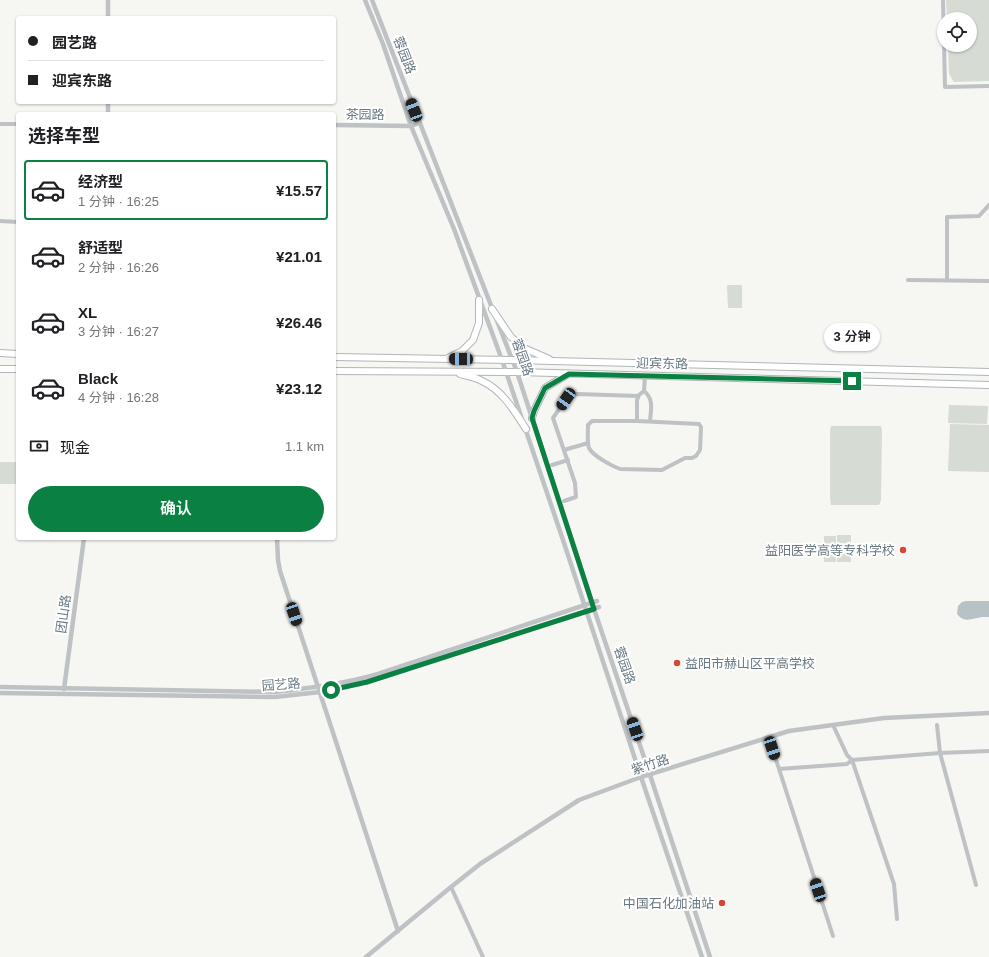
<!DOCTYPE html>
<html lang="zh">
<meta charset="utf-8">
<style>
:root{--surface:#fff;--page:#f6f6f6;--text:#202124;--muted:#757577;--line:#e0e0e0;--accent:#0b8043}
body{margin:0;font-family:Arial,"Noto Sans SC",sans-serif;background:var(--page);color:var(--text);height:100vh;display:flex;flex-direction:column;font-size:15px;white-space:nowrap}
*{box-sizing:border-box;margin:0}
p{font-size:13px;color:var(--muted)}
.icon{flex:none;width:22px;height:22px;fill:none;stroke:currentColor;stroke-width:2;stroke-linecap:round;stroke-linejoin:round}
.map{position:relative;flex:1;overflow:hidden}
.sheet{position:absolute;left:16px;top:112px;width:320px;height:428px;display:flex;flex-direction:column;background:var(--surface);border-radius:4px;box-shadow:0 1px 3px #0004}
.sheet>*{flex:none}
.guide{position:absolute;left:16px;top:16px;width:320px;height:88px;border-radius:4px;box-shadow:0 1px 3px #0004;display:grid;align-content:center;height:88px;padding:0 12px;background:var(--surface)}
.controls{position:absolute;left:937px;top:12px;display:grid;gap:8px}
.controls a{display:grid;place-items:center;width:40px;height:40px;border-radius:50%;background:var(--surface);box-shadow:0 1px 3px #0004;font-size:20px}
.end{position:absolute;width:18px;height:18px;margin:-9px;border:5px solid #0b8043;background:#fff;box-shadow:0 0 0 2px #fff}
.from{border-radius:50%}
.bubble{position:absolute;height:28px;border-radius:14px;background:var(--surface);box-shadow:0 1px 3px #0004;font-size:13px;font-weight:600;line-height:28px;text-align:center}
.car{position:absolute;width:12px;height:24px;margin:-12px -6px;border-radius:5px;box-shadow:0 0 3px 1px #0007;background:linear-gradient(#222 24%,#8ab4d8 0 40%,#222 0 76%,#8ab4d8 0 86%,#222 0)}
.guide b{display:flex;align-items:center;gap:14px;height:38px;font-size:15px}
.guide b+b{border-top:1px solid var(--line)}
.guide i{width:10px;height:10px;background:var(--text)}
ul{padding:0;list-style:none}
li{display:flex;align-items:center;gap:12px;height:60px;margin:0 8px 6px;padding:0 4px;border:2px solid transparent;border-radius:4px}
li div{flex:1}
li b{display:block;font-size:15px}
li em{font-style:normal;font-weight:600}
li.selected{border-color:var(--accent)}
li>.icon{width:36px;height:36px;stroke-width:1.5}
h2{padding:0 12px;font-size:18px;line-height:48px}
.pay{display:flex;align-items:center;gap:10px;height:44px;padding:0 12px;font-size:15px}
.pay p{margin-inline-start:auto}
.cta{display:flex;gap:8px;margin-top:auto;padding:8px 12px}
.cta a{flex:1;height:46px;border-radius:24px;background:var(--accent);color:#fff;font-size:16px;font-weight:600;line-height:46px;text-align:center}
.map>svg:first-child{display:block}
</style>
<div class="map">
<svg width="989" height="957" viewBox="0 0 989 957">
<rect width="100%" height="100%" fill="#f6f6f3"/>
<g fill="#d6dbd3">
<polygon points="946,0 989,0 989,81 954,82 949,74 948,45 970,45 970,19 947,19"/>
<polygon points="727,285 742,285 742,308 728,308"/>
<polygon points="949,405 988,406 987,424 948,423"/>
<polygon points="950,424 989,425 989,472 948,471"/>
<polygon points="831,426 881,426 882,431 881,500 879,505 831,505 830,499 830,431"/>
<rect x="0" y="462" width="18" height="22"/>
<rect x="837" y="535" width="14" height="27"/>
<rect x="824" y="536" width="12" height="26"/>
</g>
<path fill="#b6c2c5" d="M966,601H989V617C988,617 983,617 982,617C973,618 965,624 957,614L958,606L962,602Z"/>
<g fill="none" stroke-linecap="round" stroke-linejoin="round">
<g stroke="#b1b6b8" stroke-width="8">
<g id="trunk">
<polyline points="492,309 511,337 526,349 549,359"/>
<polyline points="0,353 18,354"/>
<polyline points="334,357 512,360 989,372"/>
<polyline points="448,358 462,351 473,340 479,323 479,300"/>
<polyline points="0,369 18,369"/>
<polyline points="334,371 517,372 989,385"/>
<path d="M460,374C467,376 475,377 482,381C502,390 514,410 526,429"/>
<polyline points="532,418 534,411 545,388 568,374"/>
</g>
</g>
<g stroke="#bec2c5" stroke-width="4">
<polyline points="943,0 945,87 989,86"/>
<polyline points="0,124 18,124"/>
<polyline points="0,221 18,222"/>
<polyline points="908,280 989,281"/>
<polyline points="947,280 947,217 979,216 989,205"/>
<polyline points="644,391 645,376"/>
<path d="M592,421H637L699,424L701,427L700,450L696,456L692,458H685L662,470L620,469C612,466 593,456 589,448C587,442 588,432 588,425Z"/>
<path d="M637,421V400L639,395L644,391C654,399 651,409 650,421"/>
<polyline points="564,450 588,443"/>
<polyline points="552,465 568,460"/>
<polyline points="564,501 576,497 575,483 553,418 566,399 577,394 638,396"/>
<polyline points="833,725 847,755 852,760 894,884 897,919"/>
<polyline points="937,725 940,753 976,885"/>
<polyline points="769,738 833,936"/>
<polyline points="779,769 847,764 852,760 940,753 989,751"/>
<polyline points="451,887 483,957"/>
</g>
<g stroke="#bec2c5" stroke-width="4.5">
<polyline points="365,0 383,44 411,126 454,229 502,360 564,543 641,777 702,957"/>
<polyline points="372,0 517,372 594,609 650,775 710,957"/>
<polyline points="108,18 108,0"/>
<polyline points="108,102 108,114"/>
<polyline points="334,125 411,126 419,123"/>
<polyline points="277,538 278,560 280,571 398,931"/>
<path d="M0,687L275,692C310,688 344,684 378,674L597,601"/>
<polyline points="64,689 84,538"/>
<polyline points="0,693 275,697 320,692 367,682 599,607"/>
<polyline points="366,957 451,887 480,864 579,800 641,777 789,731 884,718 989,713"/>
</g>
<use href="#trunk" stroke="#fff" stroke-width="6"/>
</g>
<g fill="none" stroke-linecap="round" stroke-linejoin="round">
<polyline stroke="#0b8043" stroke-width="5" points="331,690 367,682 594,609 532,418 534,411 545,388 569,374 852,381"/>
</g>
<g fill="#d44835" stroke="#fff" stroke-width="1.5">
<circle cx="903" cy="550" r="4"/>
<circle cx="677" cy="663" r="4"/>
<circle cx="722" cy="903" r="4"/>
</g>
<g text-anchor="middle" stroke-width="4" stroke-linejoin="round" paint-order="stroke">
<g font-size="13" fill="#687982" stroke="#fff">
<text transform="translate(405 55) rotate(69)" y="5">蓉园路</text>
<text x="365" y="119">茶园路</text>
<text transform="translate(523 357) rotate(70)" y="5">蓉园路</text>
<text transform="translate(662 363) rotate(1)" y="5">迎宾东路</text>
<text transform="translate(63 614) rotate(-82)" y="5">团山路</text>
<text transform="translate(625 665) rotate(71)" y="5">蓉园路</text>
<text transform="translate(281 684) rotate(-4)" y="5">园艺路</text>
<text transform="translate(650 764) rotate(-18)" y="5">紫竹路</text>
</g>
<g font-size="13" fill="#687982" stroke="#fff" text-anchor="end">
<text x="895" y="555">益阳医学高等专科学校</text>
<text x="685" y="668" text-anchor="start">益阳市赫山区平高学校</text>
<text x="714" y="908">中国石化加油站</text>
</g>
</g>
</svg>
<div class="controls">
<a><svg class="icon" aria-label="locate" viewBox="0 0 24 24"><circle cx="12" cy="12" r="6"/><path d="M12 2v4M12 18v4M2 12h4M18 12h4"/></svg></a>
</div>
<i class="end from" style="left:331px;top:690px"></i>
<i class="end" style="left:852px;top:381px"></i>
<div class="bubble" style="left:824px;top:323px;width:56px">3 分钟</div>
<i class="car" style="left:414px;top:110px;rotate:339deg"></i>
<i class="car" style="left:461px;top:359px;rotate:271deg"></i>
<i class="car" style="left:566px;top:399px;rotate:214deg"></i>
<i class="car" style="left:294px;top:614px;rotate:162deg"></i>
<i class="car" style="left:635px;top:729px;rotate:341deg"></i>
<i class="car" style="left:772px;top:748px;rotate:162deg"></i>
<i class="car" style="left:818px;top:890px;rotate:342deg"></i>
<div class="guide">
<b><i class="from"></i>园艺路</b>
<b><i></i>迎宾东路</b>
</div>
<section class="sheet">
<h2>选择车型</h2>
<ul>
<li class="selected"><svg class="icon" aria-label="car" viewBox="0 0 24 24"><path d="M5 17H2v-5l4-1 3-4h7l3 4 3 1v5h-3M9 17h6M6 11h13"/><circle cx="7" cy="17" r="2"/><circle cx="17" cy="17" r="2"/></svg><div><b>经济型</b><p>1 分钟 · 16:25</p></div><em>¥15.57</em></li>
<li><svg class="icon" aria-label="car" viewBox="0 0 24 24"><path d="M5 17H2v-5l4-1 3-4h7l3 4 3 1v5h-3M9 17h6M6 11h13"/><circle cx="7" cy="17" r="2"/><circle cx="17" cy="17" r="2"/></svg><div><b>舒适型</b><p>2 分钟 · 16:26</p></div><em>¥21.01</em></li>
<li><svg class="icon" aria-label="car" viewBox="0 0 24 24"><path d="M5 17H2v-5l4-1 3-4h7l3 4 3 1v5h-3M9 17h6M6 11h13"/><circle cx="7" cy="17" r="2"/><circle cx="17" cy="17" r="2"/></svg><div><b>XL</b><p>3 分钟 · 16:27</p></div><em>¥26.46</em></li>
<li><svg class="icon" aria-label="car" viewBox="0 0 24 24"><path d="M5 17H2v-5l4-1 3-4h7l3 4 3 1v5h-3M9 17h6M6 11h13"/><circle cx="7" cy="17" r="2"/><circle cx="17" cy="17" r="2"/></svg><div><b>Black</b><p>4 分钟 · 16:28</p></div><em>¥23.12</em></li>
</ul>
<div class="pay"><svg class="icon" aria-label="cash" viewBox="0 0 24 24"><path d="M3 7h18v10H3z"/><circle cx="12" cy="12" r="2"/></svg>现金<p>1.1 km</p></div>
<div class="cta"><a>确认</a></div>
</section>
</div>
